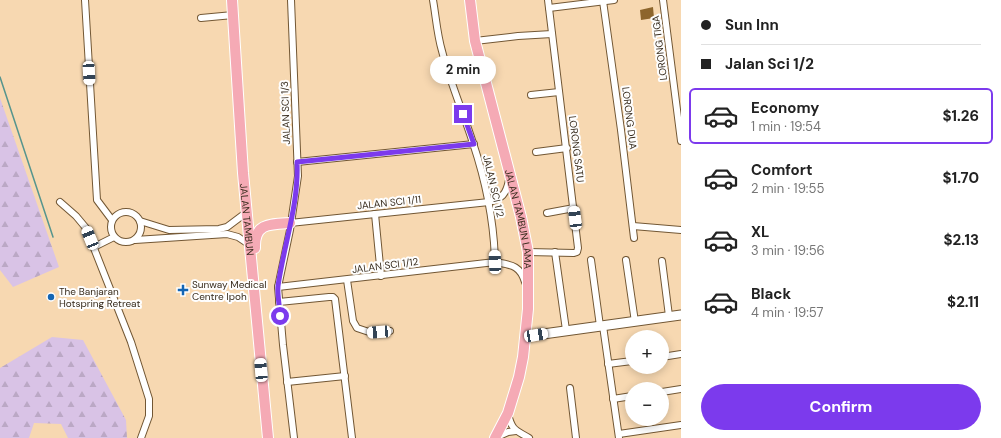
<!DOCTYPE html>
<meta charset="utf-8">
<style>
:root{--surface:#fff;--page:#f2f2f2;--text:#222;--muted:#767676;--line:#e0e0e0;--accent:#7c3aed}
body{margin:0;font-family:"DM Sans",sans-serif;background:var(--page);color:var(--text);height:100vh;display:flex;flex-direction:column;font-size:15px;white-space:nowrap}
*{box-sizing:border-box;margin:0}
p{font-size:13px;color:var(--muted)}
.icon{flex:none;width:22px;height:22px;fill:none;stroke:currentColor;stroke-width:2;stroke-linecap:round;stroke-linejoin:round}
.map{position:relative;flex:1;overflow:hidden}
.details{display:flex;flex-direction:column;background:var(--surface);width:320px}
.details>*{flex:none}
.guide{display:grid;align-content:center;height:88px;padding:0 20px;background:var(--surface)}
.fabs{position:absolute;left:625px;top:330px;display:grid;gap:8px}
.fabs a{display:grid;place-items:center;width:44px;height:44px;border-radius:50%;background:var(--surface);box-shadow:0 2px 10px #0003;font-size:20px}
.end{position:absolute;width:18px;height:18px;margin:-9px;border:5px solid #7c3aed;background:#fff;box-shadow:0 0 0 2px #fff}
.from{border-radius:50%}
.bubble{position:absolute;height:28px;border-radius:14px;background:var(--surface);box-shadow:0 2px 10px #0003;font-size:13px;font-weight:700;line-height:28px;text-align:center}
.car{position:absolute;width:12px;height:24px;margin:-12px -6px;border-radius:5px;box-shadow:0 0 3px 1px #0007;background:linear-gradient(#fff 24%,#345 0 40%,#fff 0 76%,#345 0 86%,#fff 0)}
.guide b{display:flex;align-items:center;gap:14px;height:38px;font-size:15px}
.guide b+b{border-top:1px solid var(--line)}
.guide i{width:10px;height:10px;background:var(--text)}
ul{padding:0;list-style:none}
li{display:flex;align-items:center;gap:12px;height:56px;margin:0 8px 6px;padding:0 12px;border:2px solid transparent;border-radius:6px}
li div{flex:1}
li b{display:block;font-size:15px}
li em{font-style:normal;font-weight:700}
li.on{border-color:var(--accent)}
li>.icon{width:36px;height:36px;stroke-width:1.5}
.primary-button{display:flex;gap:8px;margin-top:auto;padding:8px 20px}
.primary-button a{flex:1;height:46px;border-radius:24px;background:var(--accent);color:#fff;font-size:16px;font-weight:700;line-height:46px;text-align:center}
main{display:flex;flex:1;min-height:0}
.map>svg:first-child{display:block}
</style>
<main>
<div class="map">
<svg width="681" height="438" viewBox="0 0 681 438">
<defs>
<pattern id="forest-firs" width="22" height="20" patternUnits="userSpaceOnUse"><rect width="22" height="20" fill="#d9c3e6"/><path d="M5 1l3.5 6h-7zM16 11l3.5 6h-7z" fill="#bba8c5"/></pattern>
</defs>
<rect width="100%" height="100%" fill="#f7d8b1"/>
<g fill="url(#forest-firs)">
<polygon points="0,98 59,267 13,287 0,270"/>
<polygon points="52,337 83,340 126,420 127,438 68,438 61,424 34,423 29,438 0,438 0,368"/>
</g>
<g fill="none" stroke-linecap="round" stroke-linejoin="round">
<polyline stroke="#56958e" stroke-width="1.5" points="0,77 53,237"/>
</g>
<polygon fill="#8d652c" points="653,7 654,18 641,20 640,10"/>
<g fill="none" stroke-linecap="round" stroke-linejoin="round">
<g stroke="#725734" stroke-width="8">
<g id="street">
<polyline points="85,0 97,200 112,220"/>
<polyline points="291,0 298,176 290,230 278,287 283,345 294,438"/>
<path d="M433,0C436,17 437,34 442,51C450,82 463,112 473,143C486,182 494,221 495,262"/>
<polyline points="663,0 681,141"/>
<polyline points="603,1 621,130 634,238"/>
<polyline points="549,8 614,0"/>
<polyline points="201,18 233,15"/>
<polyline points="475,41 518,36 552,34"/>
<polyline points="531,95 559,92"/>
<polyline points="536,152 567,148"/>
<polyline points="297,162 474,144"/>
<polyline points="60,202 76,216 86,228 131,342 149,399 149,416 141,438"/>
<circle cx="126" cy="227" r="15"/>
<polyline points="547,213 574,208"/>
<polyline points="375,214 381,276"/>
<polyline points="140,221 169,230 219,229 227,227 247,212"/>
<path d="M290,223L489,202C502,198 506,195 509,180"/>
<polyline points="633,226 681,230"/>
<polyline points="135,240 227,234 238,237 250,245"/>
<polyline points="94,247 114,237"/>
<polyline points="528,252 574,253 577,252 578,248 548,0"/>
<polyline points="555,252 566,330"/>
<polyline points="591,260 600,326"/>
<polyline points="626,260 635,322"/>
<polyline points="662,261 669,316"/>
<polyline points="347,280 353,321 357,328 369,332 390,331"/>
<path d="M278,287L495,262C511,265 520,265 525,282"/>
<polyline points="279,302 329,297 333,297 335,299 352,438"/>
<polyline points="603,326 619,438"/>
<polyline points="662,357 681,354"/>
<polyline points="608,364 632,361"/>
<polyline points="287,382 345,376"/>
<polyline points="570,388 576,438"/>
<polyline points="662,392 681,389"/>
<polyline points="613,399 632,396"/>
<path d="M508,414C512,431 516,430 529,438"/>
<polyline points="619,434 681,425"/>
<polyline points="497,437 508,432 516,431"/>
</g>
</g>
<g stroke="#725734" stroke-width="11">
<polyline id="secondary" points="526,335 536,335 681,315"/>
</g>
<g stroke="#fff" stroke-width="12">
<g id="primary">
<path id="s1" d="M232,0L243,173L268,438"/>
<path id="s2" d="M470,0L475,41L521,217L528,252V309L523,357L519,377L508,413L495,438"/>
<path d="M255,248C254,223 270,224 290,223"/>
</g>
</g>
<use href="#street" stroke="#fff" stroke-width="6"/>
<use href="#secondary" stroke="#fff" stroke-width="9"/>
<use href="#primary" stroke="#f5aab5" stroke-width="10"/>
</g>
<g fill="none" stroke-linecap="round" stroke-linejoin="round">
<path stroke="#7c3aed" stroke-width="5" d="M280,316C280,307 277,295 278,286C284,244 299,204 297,162L474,144L463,114"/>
</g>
<g fill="#1365b4" stroke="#fefefe" stroke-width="1.5">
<path d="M181 284h4v4h4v4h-4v4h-4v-4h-4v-4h4z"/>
<circle cx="51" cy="297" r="4"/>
</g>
<g text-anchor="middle" stroke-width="4" stroke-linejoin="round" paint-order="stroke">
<g font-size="10" fill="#372b1c" stroke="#fefefe">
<text transform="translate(659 48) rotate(-97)" y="4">LORONG TIGA</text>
<text transform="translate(285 113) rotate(-92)" y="4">JALAN SCI 1/3</text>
<text transform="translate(630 118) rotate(83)" y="4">LORONG DUA</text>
<text transform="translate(577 149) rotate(83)" y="4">LORONG SATU</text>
<text transform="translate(494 186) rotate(77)" y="4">JALAN SCI 1/2</text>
<text transform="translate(389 202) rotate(-6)" y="4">JALAN SCI 1/11</text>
<text dy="4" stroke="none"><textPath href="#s1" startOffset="220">JALAN TAMBUN</textPath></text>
<text dy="4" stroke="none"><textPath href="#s2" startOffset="225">JALAN TAMBUN LAMA</textPath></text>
<text transform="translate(385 265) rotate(-7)" y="4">JALAN SCI 1/12</text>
</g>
<g font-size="10" fill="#372b1c" stroke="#fefefe" text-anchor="start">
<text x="192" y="288">Sunway Medical<tspan x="192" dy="12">Centre Ipoh</tspan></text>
<text x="59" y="295">The Banjaran<tspan x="59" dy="12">Hotspring Retreat</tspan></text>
</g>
</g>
</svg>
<div class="fabs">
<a>+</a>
<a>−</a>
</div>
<i class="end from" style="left:280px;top:316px"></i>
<i class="end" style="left:463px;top:114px"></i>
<div class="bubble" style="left:430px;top:56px;width:66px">2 min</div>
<i class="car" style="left:89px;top:73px;rotate:177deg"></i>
<i class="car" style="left:575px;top:218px;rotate:353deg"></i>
<i class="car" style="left:90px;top:238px;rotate:338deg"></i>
<i class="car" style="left:495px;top:262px;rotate:358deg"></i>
<i class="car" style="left:379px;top:332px;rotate:266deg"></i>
<i class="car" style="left:536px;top:335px;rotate:81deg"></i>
<i class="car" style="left:261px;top:370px;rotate:355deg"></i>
</div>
<section class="details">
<div class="guide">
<b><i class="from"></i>Sun Inn</b>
<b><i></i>Jalan Sci 1/2</b>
</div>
<ul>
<li class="on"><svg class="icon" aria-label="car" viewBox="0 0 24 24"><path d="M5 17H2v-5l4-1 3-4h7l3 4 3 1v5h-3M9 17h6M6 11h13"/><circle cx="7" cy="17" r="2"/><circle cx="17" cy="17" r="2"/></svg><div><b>Economy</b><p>1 min · 19:54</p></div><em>$1.26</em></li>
<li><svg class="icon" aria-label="car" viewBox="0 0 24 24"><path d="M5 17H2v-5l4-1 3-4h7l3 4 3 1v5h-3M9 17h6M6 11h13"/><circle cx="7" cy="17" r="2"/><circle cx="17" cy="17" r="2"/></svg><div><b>Comfort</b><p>2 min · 19:55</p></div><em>$1.70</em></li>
<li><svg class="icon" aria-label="car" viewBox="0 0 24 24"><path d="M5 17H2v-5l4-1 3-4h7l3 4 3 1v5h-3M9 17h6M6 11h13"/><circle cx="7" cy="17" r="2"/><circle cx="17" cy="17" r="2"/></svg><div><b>XL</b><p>3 min · 19:56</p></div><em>$2.13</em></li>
<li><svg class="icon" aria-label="car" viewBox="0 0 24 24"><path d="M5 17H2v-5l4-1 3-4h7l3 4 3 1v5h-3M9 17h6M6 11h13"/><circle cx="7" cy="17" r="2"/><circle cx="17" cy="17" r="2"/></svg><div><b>Black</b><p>4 min · 19:57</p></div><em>$2.11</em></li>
</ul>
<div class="primary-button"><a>Confirm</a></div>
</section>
</main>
